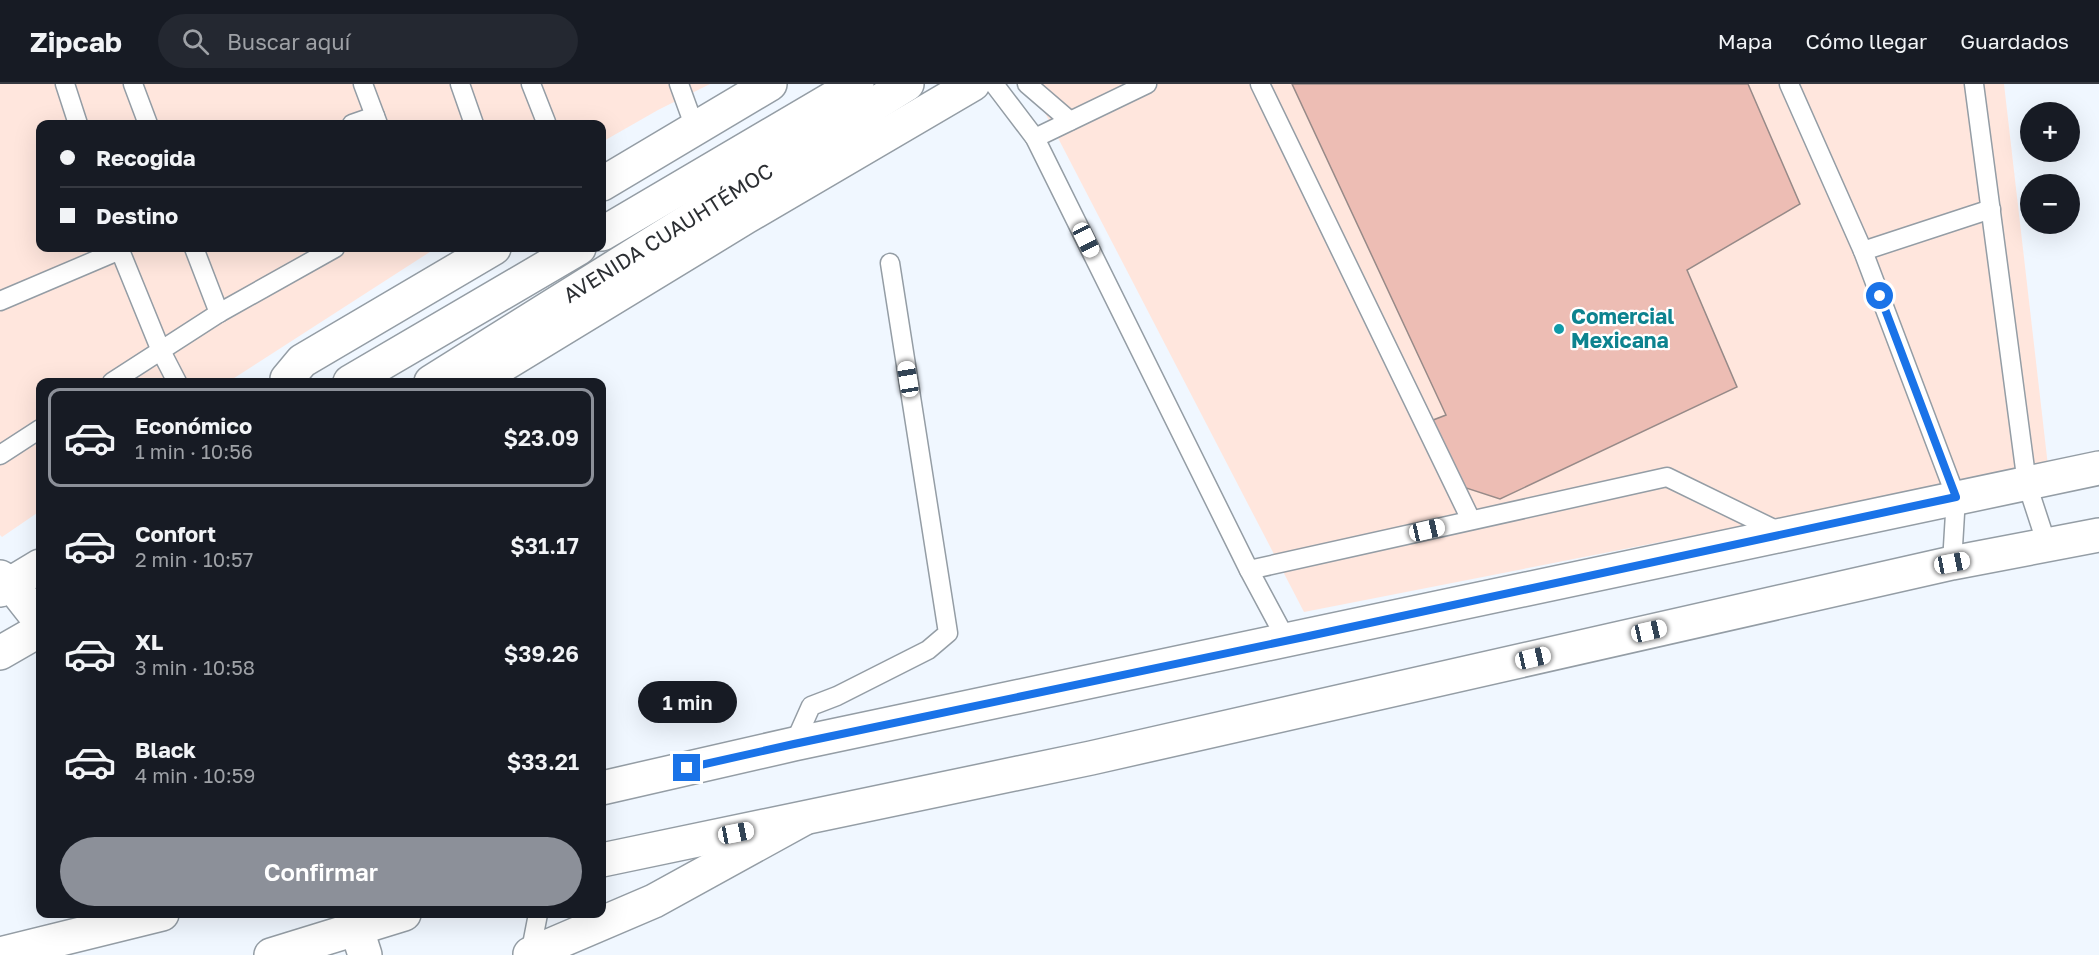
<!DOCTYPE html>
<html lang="es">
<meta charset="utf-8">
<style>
:root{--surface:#171b24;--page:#242831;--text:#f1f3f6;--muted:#9ea1a6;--line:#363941;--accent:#8c9099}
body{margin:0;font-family:"Golos Text",sans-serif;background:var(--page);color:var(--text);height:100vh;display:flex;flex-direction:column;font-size:22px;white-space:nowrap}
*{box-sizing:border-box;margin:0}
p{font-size:20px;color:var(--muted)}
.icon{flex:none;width:33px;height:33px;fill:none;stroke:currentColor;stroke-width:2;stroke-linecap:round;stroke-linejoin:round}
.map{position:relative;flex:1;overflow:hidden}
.details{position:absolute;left:36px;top:294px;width:570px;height:540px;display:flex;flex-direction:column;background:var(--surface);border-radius:12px;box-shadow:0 6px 24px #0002}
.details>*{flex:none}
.top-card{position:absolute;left:36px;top:36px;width:570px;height:132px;border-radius:12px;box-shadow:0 6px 24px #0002;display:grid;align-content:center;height:132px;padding:0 24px;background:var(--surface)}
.controls{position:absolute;left:2020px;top:18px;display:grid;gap:12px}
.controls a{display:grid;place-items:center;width:60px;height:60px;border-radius:50%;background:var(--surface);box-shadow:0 6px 24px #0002;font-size:30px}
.end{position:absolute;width:27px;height:27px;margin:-14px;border:8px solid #1a73e8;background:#fff;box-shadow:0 0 0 3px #fff}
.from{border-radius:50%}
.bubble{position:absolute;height:42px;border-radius:21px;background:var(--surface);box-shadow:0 6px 24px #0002;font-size:20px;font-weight:600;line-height:42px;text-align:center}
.car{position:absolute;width:18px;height:36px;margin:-18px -9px;border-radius:8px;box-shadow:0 0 4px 2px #0007;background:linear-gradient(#fff 24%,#345 0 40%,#fff 0 76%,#345 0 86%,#fff 0)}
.top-card b{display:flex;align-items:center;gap:21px;height:57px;font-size:22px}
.top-card b+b{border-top:2px solid var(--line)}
.top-card i{width:15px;height:15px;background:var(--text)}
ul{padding:10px 0 0;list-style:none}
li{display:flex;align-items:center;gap:18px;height:99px;margin:0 12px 9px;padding:0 12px;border:3px solid transparent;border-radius:12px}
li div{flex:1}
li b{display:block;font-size:22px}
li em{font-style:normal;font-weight:600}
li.on{border-color:var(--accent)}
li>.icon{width:54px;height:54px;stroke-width:1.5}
.cta{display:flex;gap:12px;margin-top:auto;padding:12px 24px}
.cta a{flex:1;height:69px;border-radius:36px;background:var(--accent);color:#fff;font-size:24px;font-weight:600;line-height:69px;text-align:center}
header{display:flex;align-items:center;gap:36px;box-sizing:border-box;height:84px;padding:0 30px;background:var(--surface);border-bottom:2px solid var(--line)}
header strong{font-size:28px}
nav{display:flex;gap:33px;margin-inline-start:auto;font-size:21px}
.search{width:420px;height:54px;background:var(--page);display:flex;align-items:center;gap:15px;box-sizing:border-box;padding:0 21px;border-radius:33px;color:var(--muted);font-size:22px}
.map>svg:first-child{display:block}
</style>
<header>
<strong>Zipcab</strong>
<div class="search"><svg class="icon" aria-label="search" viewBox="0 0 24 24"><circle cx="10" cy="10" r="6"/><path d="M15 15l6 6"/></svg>Buscar aquí</div>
<nav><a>Mapa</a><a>Cómo llegar</a><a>Guardados</a></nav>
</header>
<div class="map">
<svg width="2099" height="871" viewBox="0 0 2099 871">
<rect width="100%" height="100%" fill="#f0f7ff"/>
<g fill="#ffe6dd">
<polygon points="0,0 710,0 658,26 602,58 602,40 40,40 40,164 436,164 228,298 40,298 40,427 2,453 0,451"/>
<polygon points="1030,0 2004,0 2048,382 1304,528"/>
</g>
<polygon fill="#edbdb4" stroke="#978a88" stroke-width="1.5" points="1292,0 1748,0 1800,120 1687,186 1737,303 1500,415 1463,403 1428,338 1446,331"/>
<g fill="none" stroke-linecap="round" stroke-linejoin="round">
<g stroke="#949da5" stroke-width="21">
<g id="service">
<polyline points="65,0 78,40"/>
<polyline points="133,0 148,40"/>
<polyline points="363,0 378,40"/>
<polyline points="460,0 474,40"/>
<polyline points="531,0 546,38 544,40"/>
<polyline points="679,0 695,44"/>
<polyline points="994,0 1035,54 1249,486 1287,557"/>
<polyline points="1027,0 1070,37"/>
<polyline points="1260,0 1471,436"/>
<polyline points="1789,0 1863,167 1956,413 1952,479"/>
<polyline points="1974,0 2027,400 2047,461"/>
<polyline points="352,40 375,32"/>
<polyline points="1035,54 1147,0"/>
<polyline points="119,164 161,267 177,298"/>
<polyline points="194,164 219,229"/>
<polyline points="1863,167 1991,125"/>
<polyline points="0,217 120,166"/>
<polyline points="112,298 219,229 335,164"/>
<polyline points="0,371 40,345"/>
<polyline points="1249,486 1667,393 1782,449"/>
<polyline points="794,660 811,622 837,612 928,566 948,549 890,179"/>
<polyline points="530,871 538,830"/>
</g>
</g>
<g stroke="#949da5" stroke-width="36">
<g id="tertiary">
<polyline points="602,100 770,0"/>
<polyline points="287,298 287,295 302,277 494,164"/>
<polyline points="475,298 746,133 973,0"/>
<polyline points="0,493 11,500 40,537"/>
<polyline points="352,830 365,871"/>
</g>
</g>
<g stroke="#949da5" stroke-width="36">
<g id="primary">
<polyline points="602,150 857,0"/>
<polyline points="350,298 579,164"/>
<path id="s1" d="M431,298L907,0"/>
<polyline points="0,506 40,482"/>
<polyline points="0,569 40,546"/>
<polyline points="602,704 794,660 2099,384"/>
<polyline points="602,776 1091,674 1952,479 2099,451"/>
<polyline points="0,870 162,830"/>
<polyline points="271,871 404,830"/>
</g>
</g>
<g stroke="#949da5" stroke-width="36">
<polyline id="trunk" points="530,870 654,817 803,735"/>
</g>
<use href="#service" stroke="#fff" stroke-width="18"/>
<use href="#tertiary" stroke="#fff" stroke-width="33"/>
<use href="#primary" stroke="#fff" stroke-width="33"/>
<use href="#trunk" stroke="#fff" stroke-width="33"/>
</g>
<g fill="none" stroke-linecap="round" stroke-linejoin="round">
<polyline stroke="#1a73e8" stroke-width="8" points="687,684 794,660 1309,552 1956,413 1880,212"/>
</g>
<circle fill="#0f9aa8" stroke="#fff" stroke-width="2" cx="1559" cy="245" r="6"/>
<g text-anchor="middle" stroke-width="4.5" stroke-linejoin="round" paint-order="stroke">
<g font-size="21" fill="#2c2f33" stroke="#fff">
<text dy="7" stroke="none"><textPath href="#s1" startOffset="280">AVENIDA CUAUHTÉMOC</textPath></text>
</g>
<g font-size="21" font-weight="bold" fill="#0d838f" stroke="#fff" text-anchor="start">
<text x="1571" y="240">Comercial<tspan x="1571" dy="24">Mexicana</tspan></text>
</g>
</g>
</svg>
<div class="controls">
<a>+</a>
<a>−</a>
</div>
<i class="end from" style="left:1880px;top:212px"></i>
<i class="end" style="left:687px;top:684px"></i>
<div class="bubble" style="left:638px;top:597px;width:99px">1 min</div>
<i class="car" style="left:1086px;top:156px;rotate:154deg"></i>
<i class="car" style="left:908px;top:295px;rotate:351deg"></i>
<i class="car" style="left:1427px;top:446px;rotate:77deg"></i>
<i class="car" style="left:1952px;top:479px;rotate:79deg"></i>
<i class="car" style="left:1649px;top:547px;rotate:77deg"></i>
<i class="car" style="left:1533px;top:574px;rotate:77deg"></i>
<i class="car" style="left:736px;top:749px;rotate:79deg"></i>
<div class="top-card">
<b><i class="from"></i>Recogida</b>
<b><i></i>Destino</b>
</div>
<section class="details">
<ul>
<li class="on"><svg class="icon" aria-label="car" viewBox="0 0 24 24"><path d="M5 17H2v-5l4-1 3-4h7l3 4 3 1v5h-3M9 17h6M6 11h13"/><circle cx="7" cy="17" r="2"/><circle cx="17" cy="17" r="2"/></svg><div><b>Económico</b><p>1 min · 10:56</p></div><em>$23.09</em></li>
<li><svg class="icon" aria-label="car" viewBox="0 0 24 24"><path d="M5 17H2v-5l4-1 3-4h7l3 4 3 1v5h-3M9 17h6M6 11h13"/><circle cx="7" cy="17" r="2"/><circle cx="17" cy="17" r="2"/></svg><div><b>Confort</b><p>2 min · 10:57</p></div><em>$31.17</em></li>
<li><svg class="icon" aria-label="car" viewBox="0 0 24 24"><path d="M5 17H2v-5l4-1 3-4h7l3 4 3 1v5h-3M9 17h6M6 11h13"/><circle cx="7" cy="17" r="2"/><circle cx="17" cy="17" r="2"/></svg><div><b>XL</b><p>3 min · 10:58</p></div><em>$39.26</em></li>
<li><svg class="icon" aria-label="car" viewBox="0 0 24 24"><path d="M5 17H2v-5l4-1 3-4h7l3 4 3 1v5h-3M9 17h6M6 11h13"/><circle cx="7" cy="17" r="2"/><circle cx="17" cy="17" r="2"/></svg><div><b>Black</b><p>4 min · 10:59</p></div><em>$33.21</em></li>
</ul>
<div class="cta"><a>Confirmar</a></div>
</section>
</div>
